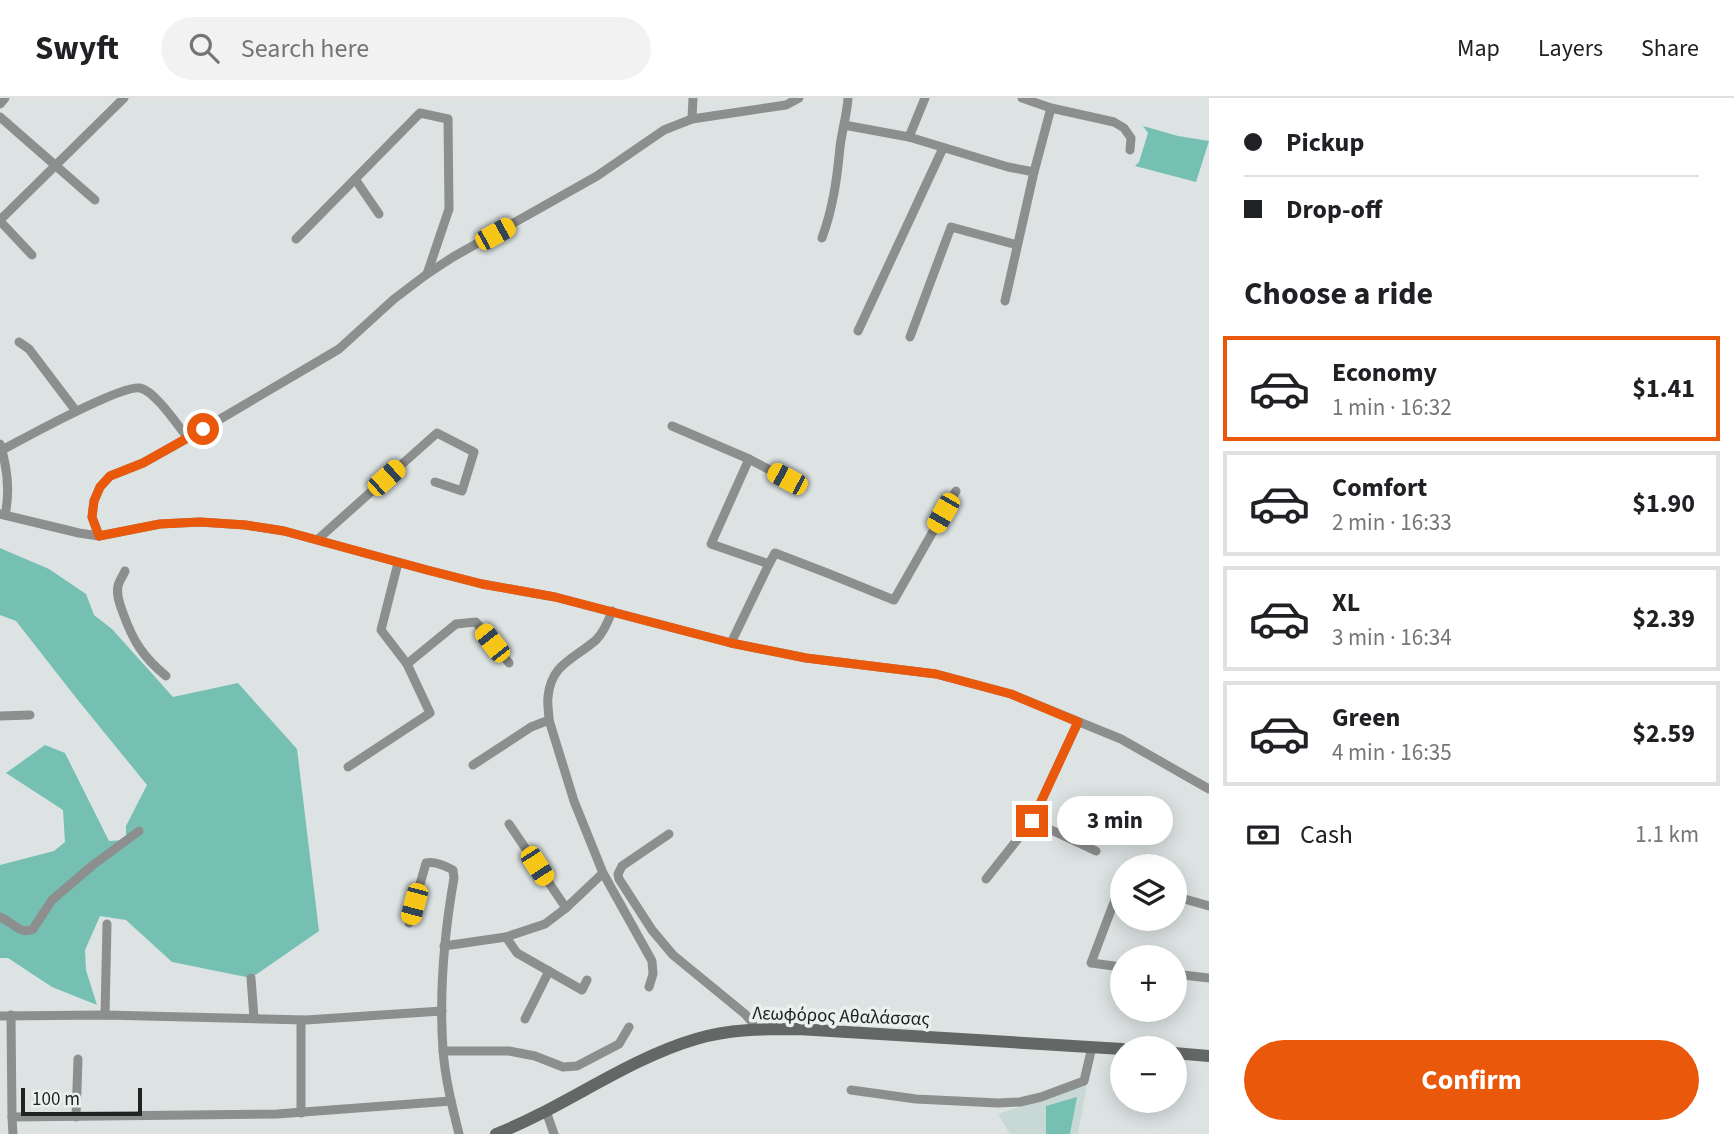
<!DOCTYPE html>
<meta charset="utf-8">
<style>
:root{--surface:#fff;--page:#f2f2f2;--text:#202124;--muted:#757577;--line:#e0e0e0;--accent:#ea580c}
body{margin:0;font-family:"Source Sans 3",sans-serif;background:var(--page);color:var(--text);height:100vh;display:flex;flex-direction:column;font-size:26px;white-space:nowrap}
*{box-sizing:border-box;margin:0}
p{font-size:23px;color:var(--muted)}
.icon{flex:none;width:38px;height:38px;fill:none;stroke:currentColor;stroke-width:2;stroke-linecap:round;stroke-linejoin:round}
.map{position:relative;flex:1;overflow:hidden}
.details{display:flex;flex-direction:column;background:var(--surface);width:525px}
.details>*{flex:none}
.hud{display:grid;align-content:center;height:154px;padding:0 35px;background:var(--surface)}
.fabs{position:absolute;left:1110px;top:756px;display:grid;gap:14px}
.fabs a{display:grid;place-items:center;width:77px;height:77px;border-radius:50%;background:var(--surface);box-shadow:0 4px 18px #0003;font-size:35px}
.scale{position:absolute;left:21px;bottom:18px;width:121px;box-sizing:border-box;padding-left:7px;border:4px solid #202322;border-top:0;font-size:19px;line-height:24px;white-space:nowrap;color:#202322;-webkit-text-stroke:5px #e9f1ef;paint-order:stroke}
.end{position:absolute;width:32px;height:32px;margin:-16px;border:9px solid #ea580c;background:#fff;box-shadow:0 0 0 4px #fff}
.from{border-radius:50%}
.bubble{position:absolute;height:49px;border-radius:24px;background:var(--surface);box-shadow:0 4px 18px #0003;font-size:23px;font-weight:700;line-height:49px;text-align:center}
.car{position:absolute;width:21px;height:42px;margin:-21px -10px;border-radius:9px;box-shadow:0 0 5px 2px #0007;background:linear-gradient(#f5c518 24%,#345 0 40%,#f5c518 0 76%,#345 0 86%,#f5c518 0)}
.hud b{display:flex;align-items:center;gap:24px;height:66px;font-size:26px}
.hud b+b{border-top:2px solid var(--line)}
.hud i{width:18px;height:18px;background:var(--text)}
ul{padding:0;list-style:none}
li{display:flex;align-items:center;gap:21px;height:105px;margin:0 14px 10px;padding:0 21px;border:4px solid var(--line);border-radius:0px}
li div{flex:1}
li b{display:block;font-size:26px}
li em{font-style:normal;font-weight:700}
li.active{border-color:var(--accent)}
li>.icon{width:63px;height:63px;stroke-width:1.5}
h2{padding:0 35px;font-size:32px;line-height:84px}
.pay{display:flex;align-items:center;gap:18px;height:77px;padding:0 35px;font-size:26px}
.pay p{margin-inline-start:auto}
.cta{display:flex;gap:14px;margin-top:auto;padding:14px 35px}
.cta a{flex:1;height:80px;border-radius:42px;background:var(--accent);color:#fff;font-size:28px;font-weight:700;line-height:80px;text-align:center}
header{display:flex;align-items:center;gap:42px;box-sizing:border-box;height:98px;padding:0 35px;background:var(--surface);border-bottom:2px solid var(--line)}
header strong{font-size:33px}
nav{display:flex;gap:38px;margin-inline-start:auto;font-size:24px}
.search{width:490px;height:63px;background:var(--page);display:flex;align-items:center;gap:18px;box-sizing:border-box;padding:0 24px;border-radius:38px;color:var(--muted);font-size:26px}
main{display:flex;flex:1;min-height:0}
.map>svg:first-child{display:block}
</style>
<header>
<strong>Swyft</strong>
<div class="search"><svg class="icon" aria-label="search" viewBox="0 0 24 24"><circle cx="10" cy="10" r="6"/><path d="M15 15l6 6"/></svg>Search here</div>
<nav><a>Map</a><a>Layers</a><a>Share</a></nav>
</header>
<main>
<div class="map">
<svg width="1209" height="1036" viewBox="0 0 1209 1036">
<rect width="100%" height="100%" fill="#dce3e2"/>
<polygon fill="#c8d9d5" points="1087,986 1078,1036 1010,1036 998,1016"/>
<g fill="#76c0b3">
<polygon points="1143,28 1178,38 1209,43 1196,84 1135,68 1139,64 1148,35"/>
<polygon points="0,450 49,471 86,496 94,517 112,531 173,599 238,585 297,651 319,833 251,880 172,864 126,822 100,818 85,852 86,872 97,907 52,889 8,860 0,860 0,767 54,753 65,744 63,712 6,675 45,647 65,655 109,743 126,742 126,728 147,687 77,601 16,523 0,517"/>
<polygon points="1077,999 1070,1036 1046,1036 1046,1008"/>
</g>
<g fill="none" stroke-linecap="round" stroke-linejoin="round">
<g stroke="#8c8f8e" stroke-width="9">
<polyline points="1022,0 1051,10 1114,24 1124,30 1131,40 1130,52"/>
<polyline points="0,6 5,0"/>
<polyline points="0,19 95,102"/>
<polyline points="692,21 693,0"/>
<polyline points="844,27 909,39 1008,69 1034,74"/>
<polyline points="909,39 925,0"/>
<polyline points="355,81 379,116"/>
<polyline points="0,122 124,0"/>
<polyline points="0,123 32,157"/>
<path d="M822,140C833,110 837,81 840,49C842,32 847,17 848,0"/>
<polyline points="296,141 420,15 448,21 449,111 427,176"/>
<polyline points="1005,203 1034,74 1051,10"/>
<polyline points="858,233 943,50"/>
<polyline points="910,239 951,129 1017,147"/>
<polyline points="19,244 29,251 76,313"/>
<polyline points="672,328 749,361 787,381"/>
<path d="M0,346C7,368 10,394 5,417"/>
<path d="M2,352C25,340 120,287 140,290C155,293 178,328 188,340"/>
<polyline points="749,361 711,446 769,466 775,455 827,475 894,502 956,393"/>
<polyline points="0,416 79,435 99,438 160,426 200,424 245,427 284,433 427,472 482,486 555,499 731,545 806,560 936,576 1011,596 1121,641 1209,691"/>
<polyline points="99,438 92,419 94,403 100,389 110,378 143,365 188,340 339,251 394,201 427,176 453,159 597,78 664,32 692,21 786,7 799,0"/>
<polyline points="317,442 437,335 474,354 462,393 435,384"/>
<path d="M125,473C123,478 119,483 118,488C116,497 120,507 123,515C133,543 143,559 166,578"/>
<polyline points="731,545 769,466"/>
<polyline points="407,566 456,526 476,524 509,565"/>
<polyline points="0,618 30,617"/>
<path d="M549,622C549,614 547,606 548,599C551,566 574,561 596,542C604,534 608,524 612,513"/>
<polyline points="473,667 531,629 549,622 574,703 603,775 652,863 653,876 649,889"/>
<polyline points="348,669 430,615 407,566 381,532 398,465"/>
<polyline points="1032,723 1096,753"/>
<polyline points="509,726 566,810"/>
<polyline points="669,736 622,768 618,776 619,781 652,832 673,857 745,916 752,924 754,931"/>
<polyline points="986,781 1032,723 1078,624"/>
<polyline points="1122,783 1091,865 1122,869"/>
<polyline points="1174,798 1209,808"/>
<path d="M0,819C11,823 21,838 33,831L52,802L93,767L139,733"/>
<path d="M409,825L426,765C435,763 445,768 453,772L454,780C444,837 439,894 443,952C445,980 452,1008 459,1036"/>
<polyline points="506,839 517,855 582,892 587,882"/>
<polyline points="444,848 506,839 545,826 566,810 603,775"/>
<polyline points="1174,876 1209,880"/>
<polyline points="251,880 254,920"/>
<polyline points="11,917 12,1019"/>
<polyline points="105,917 107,826"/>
<polyline points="0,918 105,917 306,922 442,913"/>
<polyline points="525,921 549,873"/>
<polyline points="443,953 509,953 535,958 563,969 577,968 619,946 629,929"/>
<polyline points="851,992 916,1001 998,1005 1020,1004 1041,999 1084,983 1092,949"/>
<polyline points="546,1013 554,1036"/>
<polyline points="301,1015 301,922"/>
<polyline points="76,1019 78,961"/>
<polyline points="13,1036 12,1019 277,1016 451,1003"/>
</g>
<g stroke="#636867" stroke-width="12">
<polyline points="1174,955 1209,958"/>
<path d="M496,1036C565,1009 625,962 696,941C729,931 763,931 798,931L1122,951"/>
</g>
</g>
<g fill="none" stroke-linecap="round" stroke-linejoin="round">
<polyline stroke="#ea580c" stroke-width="9" points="203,331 143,365 110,378 100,389 94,403 92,419 99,438 160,426 200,424 246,427 284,433 427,472 482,486 555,499 731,545 806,560 936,576 1011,596 1078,624 1032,723"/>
</g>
<g text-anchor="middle" stroke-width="7" stroke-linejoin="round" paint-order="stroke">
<g font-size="19" fill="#202322" stroke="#e9f1ef">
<text transform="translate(841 917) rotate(2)" y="7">Λεωφόρος Αθαλάσσας</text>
</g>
</g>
</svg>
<div class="fabs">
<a><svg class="icon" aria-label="layers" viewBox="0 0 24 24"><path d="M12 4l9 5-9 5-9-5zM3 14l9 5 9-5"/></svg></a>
<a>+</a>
<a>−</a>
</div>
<div class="scale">100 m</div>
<i class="end from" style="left:203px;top:331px"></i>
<i class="end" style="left:1032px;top:723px"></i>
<div class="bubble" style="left:1057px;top:698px;width:116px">3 min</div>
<i class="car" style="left:495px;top:136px;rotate:61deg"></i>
<i class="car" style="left:386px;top:380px;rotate:48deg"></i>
<i class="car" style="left:787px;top:381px;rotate:298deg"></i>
<i class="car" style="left:943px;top:415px;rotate:210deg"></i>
<i class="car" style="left:492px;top:545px;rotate:322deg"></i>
<i class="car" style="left:537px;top:768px;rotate:147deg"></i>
<i class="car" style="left:414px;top:806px;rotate:195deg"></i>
</div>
<section class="details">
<div class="hud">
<b><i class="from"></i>Pickup</b>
<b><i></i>Drop-off</b>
</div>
<h2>Choose a ride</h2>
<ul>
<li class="active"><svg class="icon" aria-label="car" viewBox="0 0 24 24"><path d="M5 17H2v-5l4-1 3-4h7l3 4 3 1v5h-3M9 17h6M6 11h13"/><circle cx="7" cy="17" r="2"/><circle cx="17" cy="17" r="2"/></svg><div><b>Economy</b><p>1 min · 16:32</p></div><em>$1.41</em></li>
<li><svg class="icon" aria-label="car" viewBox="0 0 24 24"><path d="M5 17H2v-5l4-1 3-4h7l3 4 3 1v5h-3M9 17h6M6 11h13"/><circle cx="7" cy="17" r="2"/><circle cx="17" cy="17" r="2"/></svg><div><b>Comfort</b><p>2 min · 16:33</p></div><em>$1.90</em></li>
<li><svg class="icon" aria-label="car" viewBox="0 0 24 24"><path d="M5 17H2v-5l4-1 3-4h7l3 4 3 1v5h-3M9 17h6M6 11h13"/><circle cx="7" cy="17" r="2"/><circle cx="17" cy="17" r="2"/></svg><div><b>XL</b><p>3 min · 16:34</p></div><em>$2.39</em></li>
<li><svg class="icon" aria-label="car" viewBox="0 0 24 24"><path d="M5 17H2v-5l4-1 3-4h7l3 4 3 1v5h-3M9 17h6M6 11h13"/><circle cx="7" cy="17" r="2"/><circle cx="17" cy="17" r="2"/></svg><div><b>Green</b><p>4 min · 16:35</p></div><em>$2.59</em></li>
</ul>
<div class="pay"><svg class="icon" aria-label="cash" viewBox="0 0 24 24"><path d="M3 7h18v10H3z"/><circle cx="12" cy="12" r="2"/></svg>Cash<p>1.1 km</p></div>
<div class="cta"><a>Confirm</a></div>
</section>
</main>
